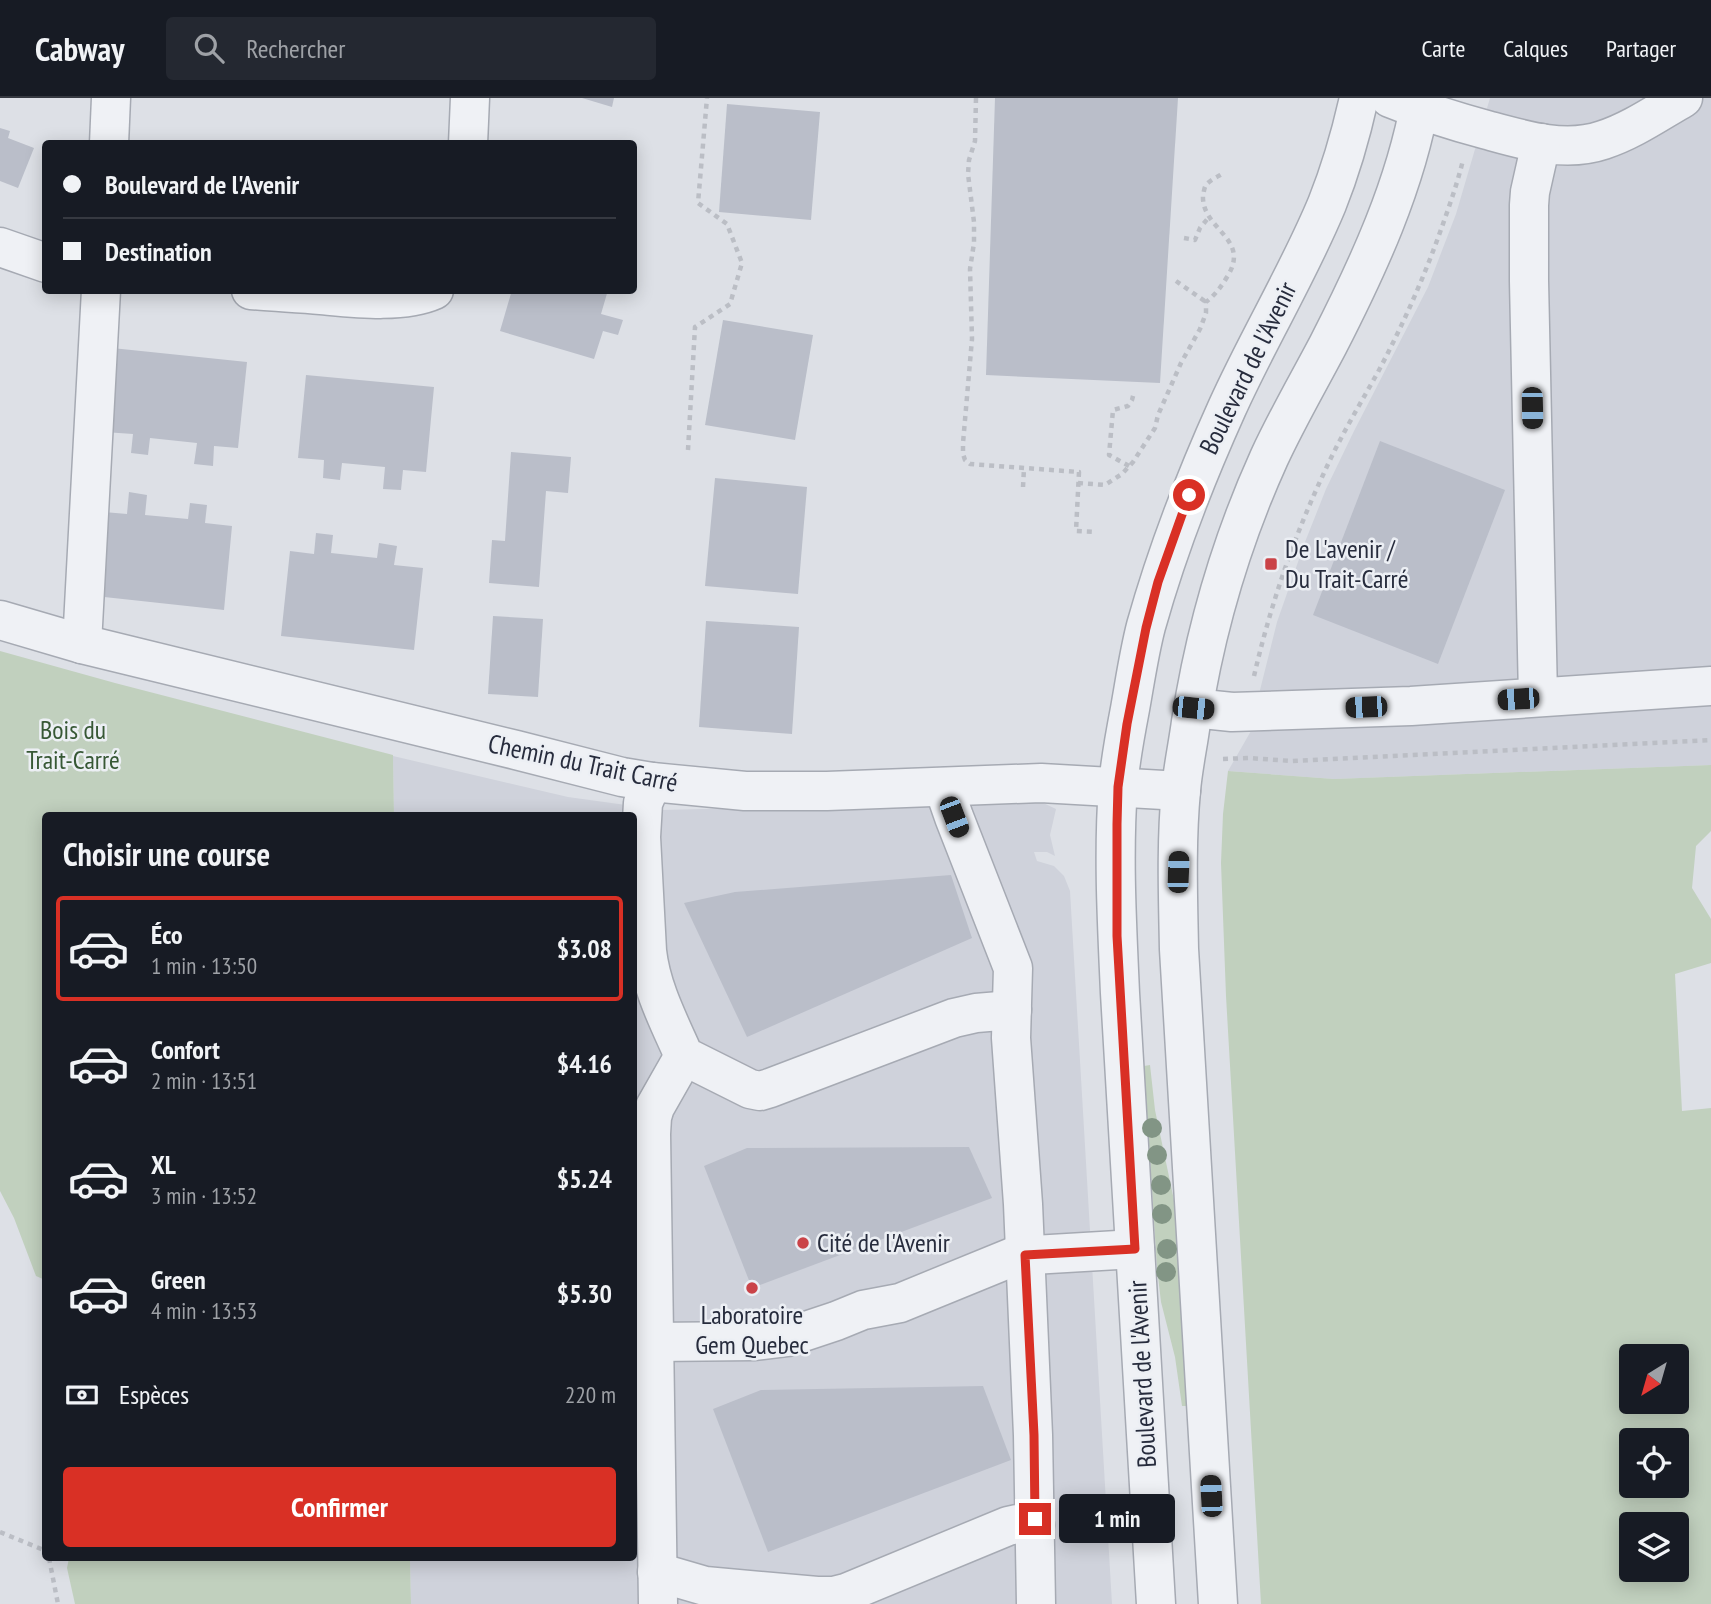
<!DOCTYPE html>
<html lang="fr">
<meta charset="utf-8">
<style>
:root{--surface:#171b24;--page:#242831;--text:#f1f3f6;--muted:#9ea1a6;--line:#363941;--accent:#d93025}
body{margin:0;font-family:"PT Sans Narrow",sans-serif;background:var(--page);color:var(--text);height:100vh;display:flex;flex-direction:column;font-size:26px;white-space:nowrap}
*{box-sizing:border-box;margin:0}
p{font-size:23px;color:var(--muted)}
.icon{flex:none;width:38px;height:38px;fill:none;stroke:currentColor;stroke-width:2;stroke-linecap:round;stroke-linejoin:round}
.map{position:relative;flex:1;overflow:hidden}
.sheet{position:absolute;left:42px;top:714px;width:595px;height:749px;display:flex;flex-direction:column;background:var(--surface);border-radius:7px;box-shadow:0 4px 18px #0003}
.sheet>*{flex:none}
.guide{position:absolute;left:42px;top:42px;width:595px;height:154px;border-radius:7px;box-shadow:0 4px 18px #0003;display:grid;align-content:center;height:154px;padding:0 21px;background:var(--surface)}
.needle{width:46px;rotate:217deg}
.buttons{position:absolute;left:1619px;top:1246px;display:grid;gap:14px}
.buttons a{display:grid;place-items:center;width:70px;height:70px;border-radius:7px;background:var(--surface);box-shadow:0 4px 18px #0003;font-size:35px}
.end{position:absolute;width:32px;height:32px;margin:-16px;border:9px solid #d93025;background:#fff;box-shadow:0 0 0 4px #fff}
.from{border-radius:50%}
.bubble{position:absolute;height:49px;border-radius:7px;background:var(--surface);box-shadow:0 4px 18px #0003;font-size:23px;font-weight:800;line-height:49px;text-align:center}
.car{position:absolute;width:21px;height:42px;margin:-21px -10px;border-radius:9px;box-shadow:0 0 5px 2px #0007;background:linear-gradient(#222 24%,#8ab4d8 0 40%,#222 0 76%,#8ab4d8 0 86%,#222 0)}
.guide b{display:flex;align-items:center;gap:24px;height:66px;font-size:26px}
.guide b+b{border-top:2px solid var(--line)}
.guide i{width:18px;height:18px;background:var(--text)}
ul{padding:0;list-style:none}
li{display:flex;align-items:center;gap:21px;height:105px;margin:0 14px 10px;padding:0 7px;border:4px solid transparent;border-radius:7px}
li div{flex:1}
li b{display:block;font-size:26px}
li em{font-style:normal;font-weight:800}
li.on{border-color:var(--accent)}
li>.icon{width:63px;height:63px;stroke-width:1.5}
h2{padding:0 21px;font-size:32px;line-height:84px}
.pay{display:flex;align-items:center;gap:18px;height:77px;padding:0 21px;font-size:26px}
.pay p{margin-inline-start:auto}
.cta{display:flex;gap:14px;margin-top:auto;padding:14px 21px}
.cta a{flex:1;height:80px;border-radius:7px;background:var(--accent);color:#fff;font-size:28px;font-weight:800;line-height:80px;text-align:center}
header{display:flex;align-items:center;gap:42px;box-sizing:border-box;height:98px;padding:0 35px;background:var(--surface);border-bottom:2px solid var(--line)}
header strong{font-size:33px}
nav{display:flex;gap:38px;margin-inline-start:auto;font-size:24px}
.search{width:490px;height:63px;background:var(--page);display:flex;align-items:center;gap:18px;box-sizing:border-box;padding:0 24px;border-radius:7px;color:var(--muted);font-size:26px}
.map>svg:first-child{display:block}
</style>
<header>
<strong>Cabway</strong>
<div class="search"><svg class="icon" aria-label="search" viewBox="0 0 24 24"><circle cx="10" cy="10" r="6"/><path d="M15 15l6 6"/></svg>Rechercher</div>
<nav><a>Carte</a><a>Calques</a><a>Partager</a></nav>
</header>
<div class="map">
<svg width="1711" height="1506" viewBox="0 0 1711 1506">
<rect width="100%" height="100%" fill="#dde0e6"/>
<g fill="#cfd2db">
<polygon points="1490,0 1711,0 1711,667 1334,681 1228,673 1255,626 1260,592 1277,524 1305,444 1326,391 1354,333 1428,189 1456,116"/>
<polygon points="393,658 568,699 662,712 1039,703 1056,711 1050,737 1055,758 1047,754 1034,754 1037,763 1054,768 1064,778 1070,793 1112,1506 411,1506 410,1460 634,1460 634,718 394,717"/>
</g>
<g fill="#c1d0be" fill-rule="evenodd">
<polygon points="0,553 115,585 393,657 394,717 46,718 45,1182 36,1178 14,1120 0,1093"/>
<path d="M1711,667V733L1696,748L1692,790L1711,821V865L1675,876L1682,1013L1711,1010V1506H1261L1226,898L1221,765L1223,716L1228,673L1334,681ZM1676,1258V1304H1631V1258ZM1631,1342H1676V1388H1631ZM1631,1426H1676V1472H1631Z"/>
<polygon points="1150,967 1155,1012 1175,1107 1187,1308 1182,1308 1175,1259 1161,1204 1157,1170 1144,968"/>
<polygon points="69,1460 410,1460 411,1506 75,1506 67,1470"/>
</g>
<g fill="#babec9">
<polygon points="582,0 614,0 612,9"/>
<polygon points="995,0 1178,0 1160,285 986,277"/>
<polygon points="727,6 820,14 811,122 719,114"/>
<polygon points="0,30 10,33 8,40 34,50 18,90 0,83"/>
<polygon points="512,192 608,192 601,216 623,222 618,237 603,233 594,261 500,233"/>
<polygon points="723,222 813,237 795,342 705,327"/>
<polygon points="112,250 247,264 238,350 214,348 213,368 194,366 197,345 150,340 148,357 131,355 133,336 104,334"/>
<polygon points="306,277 434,289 426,374 403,372 401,392 383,391 385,369 342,365 340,382 323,380 324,362 298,360"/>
<polygon points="1380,343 1505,392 1438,566 1313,517"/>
<polygon points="511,354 571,359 568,395 546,393 539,489 489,485 492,442 505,443"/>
<polygon points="715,380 807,389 798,496 705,488"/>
<polygon points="129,394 147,397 145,417 188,421 190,405 207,407 205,425 232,428 224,512 95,498 104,414 127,416"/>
<polygon points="316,435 333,437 331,455 377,460 379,445 397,448 394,467 423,470 414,552 281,538 290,453 314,456"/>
<polygon points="493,518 543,521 538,599 488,596"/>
<polygon points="706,523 799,529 792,636 699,629"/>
<polygon points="951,777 972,840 747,939 684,805 735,794"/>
<polygon points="969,1049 992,1100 752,1190 704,1068 747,1050"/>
<polygon points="983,1288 1011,1362 768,1454 713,1311 761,1292"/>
</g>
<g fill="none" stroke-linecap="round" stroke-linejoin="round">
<g stroke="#a6aab3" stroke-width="41">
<g id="minor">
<path d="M1390,0C1422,13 1453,23 1487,32C1523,42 1565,55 1603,42C1631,33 1657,15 1683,0"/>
<polyline points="109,46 111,0"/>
<polyline points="468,46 470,0"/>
<polyline points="0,149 46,165"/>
<path d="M251,192C274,194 298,195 321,197C354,200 403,206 434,192"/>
<polyline points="0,522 82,546 516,652 622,679 652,684 745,693 827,693 1041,685 1181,693"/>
<polyline points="82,546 101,192"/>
<polyline points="1538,599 1529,183 1529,107 1530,94 1541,45"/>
<polyline points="1193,610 1232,614 1411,608 1711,588"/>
<path d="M652,684L643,705L641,739L647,853C651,890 669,924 684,958L750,991L760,993L770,990L954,920L976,915L1012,912"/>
<polyline points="945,689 946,696 954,719 1013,870 1011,940 1023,1106 1033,1337 1036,1506"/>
<polyline points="653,1244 755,1243 788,1239 836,1223 863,1212 900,1205 1015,1158 1135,1151"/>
<polyline points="657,1474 705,1488 817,1498 834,1498 846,1495 1008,1428 1017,1426 1035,1427"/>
<polyline points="658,1506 651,1036 652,1019 655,1009 684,958"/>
<path d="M1156,1506L1120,895C1117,827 1113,757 1118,689C1120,663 1125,637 1130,611C1135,583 1139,555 1146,528C1167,453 1195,381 1227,310C1258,241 1298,176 1327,106C1341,71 1351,36 1359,0"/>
<path d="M1218,1506L1179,851C1178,798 1176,745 1181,692C1183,669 1188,647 1191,624C1205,533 1231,444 1269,360C1287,321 1308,285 1328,247C1368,169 1406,87 1421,0"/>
</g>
</g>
<g stroke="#bbbec5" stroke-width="4.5" stroke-dasharray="5 5" stroke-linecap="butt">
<polyline points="976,0 975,43 969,62 968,76 974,124 974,145 970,171 972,241 963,345 963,356 965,362 970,366 1079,374 1076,433 1096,434"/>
<polyline points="1184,140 1195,142 1200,130 1209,119"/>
<polyline points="1176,183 1206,204"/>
<polyline points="688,352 695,229 730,206 742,165 727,126 698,105 707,0"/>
<polyline points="1129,368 1109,357 1113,312 1128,308 1132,302 1134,294"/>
<path d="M1078,385L1105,387L1122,376L1133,364L1155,330L1158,317L1181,265L1200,231L1206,215V204C1215,197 1221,189 1227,179C1252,140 1201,132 1203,97C1204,94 1204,90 1206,87C1210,82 1219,78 1224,75"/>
<polyline points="1023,389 1024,370"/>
<path d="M1254,578C1270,509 1293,441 1323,377C1339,341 1359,308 1378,274C1404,225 1426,175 1444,123C1451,103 1458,83 1463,62"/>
<polyline points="1223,661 1248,660 1292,663 1711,642"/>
<polyline points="0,1434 46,1453"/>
<polyline points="49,1460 58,1506"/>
</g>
<use href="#minor" stroke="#eff1f5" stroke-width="38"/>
</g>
<g fill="#829585">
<circle cx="1152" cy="1030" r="10"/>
<circle cx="1157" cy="1057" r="10"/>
<circle cx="1161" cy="1087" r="10"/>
<circle cx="1162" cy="1116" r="10"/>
<circle cx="1167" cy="1151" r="10"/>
<circle cx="1166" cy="1174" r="10"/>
</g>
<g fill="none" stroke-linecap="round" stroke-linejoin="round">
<polyline stroke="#d93025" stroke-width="9" points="1035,1421 1034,1337 1025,1157 1135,1151 1117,838 1117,726 1118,689 1127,626 1146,530 1158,484 1189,397"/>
</g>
<g fill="#ca4348" stroke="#eceff4" stroke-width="2.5">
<rect x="1264" y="459" width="14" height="14" rx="3.5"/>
<circle cx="803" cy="1145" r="7"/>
<circle cx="752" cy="1190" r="7"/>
</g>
<g text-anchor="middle" stroke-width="5" stroke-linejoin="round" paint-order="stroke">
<g font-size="26" fill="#272c3d" stroke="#eceff4">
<text transform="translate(1248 270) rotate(-64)" y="9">Boulevard de l'Avenir</text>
<text transform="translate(583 665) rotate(12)" y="9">Chemin du Trait Carré</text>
<text transform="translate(1142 1276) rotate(-93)" y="9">Boulevard de l'Avenir</text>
</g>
<g font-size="26" fill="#272c3d" stroke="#eceff4" text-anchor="start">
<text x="1285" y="460">De L'avenir /<tspan x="1285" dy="30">Du Trait-Carré</tspan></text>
<text x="817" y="1154">Cité de l'Avenir</text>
<text x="752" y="1226" text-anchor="middle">Laboratoire<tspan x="752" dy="30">Gem Quebec</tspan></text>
</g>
<g font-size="26" fill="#375835" stroke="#eceff4">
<text x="73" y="641">Bois du<tspan x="73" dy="30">Trait-Carré</tspan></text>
</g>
</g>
</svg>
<div class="buttons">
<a><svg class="needle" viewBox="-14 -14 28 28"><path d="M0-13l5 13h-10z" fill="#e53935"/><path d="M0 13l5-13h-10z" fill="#9ea1a6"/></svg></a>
<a><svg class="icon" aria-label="locate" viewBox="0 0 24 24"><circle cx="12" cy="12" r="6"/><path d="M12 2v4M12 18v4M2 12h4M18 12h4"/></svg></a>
<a><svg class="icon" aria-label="layers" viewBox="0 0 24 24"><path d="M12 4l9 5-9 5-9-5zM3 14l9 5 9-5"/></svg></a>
</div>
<i class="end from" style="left:1189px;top:397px"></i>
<i class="end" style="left:1035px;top:1421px"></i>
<div class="bubble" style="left:1059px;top:1396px;width:116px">1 min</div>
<i class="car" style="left:1532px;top:310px;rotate:179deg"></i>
<i class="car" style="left:1518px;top:601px;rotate:266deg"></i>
<i class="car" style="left:1366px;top:609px;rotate:268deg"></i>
<i class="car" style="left:1193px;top:610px;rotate:96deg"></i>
<i class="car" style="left:954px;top:719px;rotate:159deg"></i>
<i class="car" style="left:1178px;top:774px;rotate:2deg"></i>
<i class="car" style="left:1211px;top:1398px;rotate:357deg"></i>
<div class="guide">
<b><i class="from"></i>Boulevard de l'Avenir</b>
<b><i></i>Destination</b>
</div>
<section class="sheet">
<h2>Choisir une course</h2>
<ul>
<li class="on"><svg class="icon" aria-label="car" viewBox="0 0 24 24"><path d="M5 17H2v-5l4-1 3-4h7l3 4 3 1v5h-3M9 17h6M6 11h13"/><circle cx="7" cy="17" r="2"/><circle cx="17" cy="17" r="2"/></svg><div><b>Éco</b><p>1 min · 13:50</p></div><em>$3.08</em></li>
<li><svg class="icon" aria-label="car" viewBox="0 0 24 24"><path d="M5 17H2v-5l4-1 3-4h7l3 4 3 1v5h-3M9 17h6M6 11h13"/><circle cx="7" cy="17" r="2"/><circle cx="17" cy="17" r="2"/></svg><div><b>Confort</b><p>2 min · 13:51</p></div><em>$4.16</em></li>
<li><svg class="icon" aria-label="car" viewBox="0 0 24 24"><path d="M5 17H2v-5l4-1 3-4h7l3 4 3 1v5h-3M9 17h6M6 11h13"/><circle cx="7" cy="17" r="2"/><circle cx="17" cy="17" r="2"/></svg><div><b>XL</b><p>3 min · 13:52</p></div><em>$5.24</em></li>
<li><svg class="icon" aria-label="car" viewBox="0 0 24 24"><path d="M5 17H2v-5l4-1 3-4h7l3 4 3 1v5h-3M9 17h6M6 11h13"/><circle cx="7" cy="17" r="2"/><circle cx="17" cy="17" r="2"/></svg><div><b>Green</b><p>4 min · 13:53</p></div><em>$5.30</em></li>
</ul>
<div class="pay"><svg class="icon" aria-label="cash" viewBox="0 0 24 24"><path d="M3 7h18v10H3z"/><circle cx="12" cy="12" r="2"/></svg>Espèces<p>220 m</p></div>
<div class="cta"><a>Confirmer</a></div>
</section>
</div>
